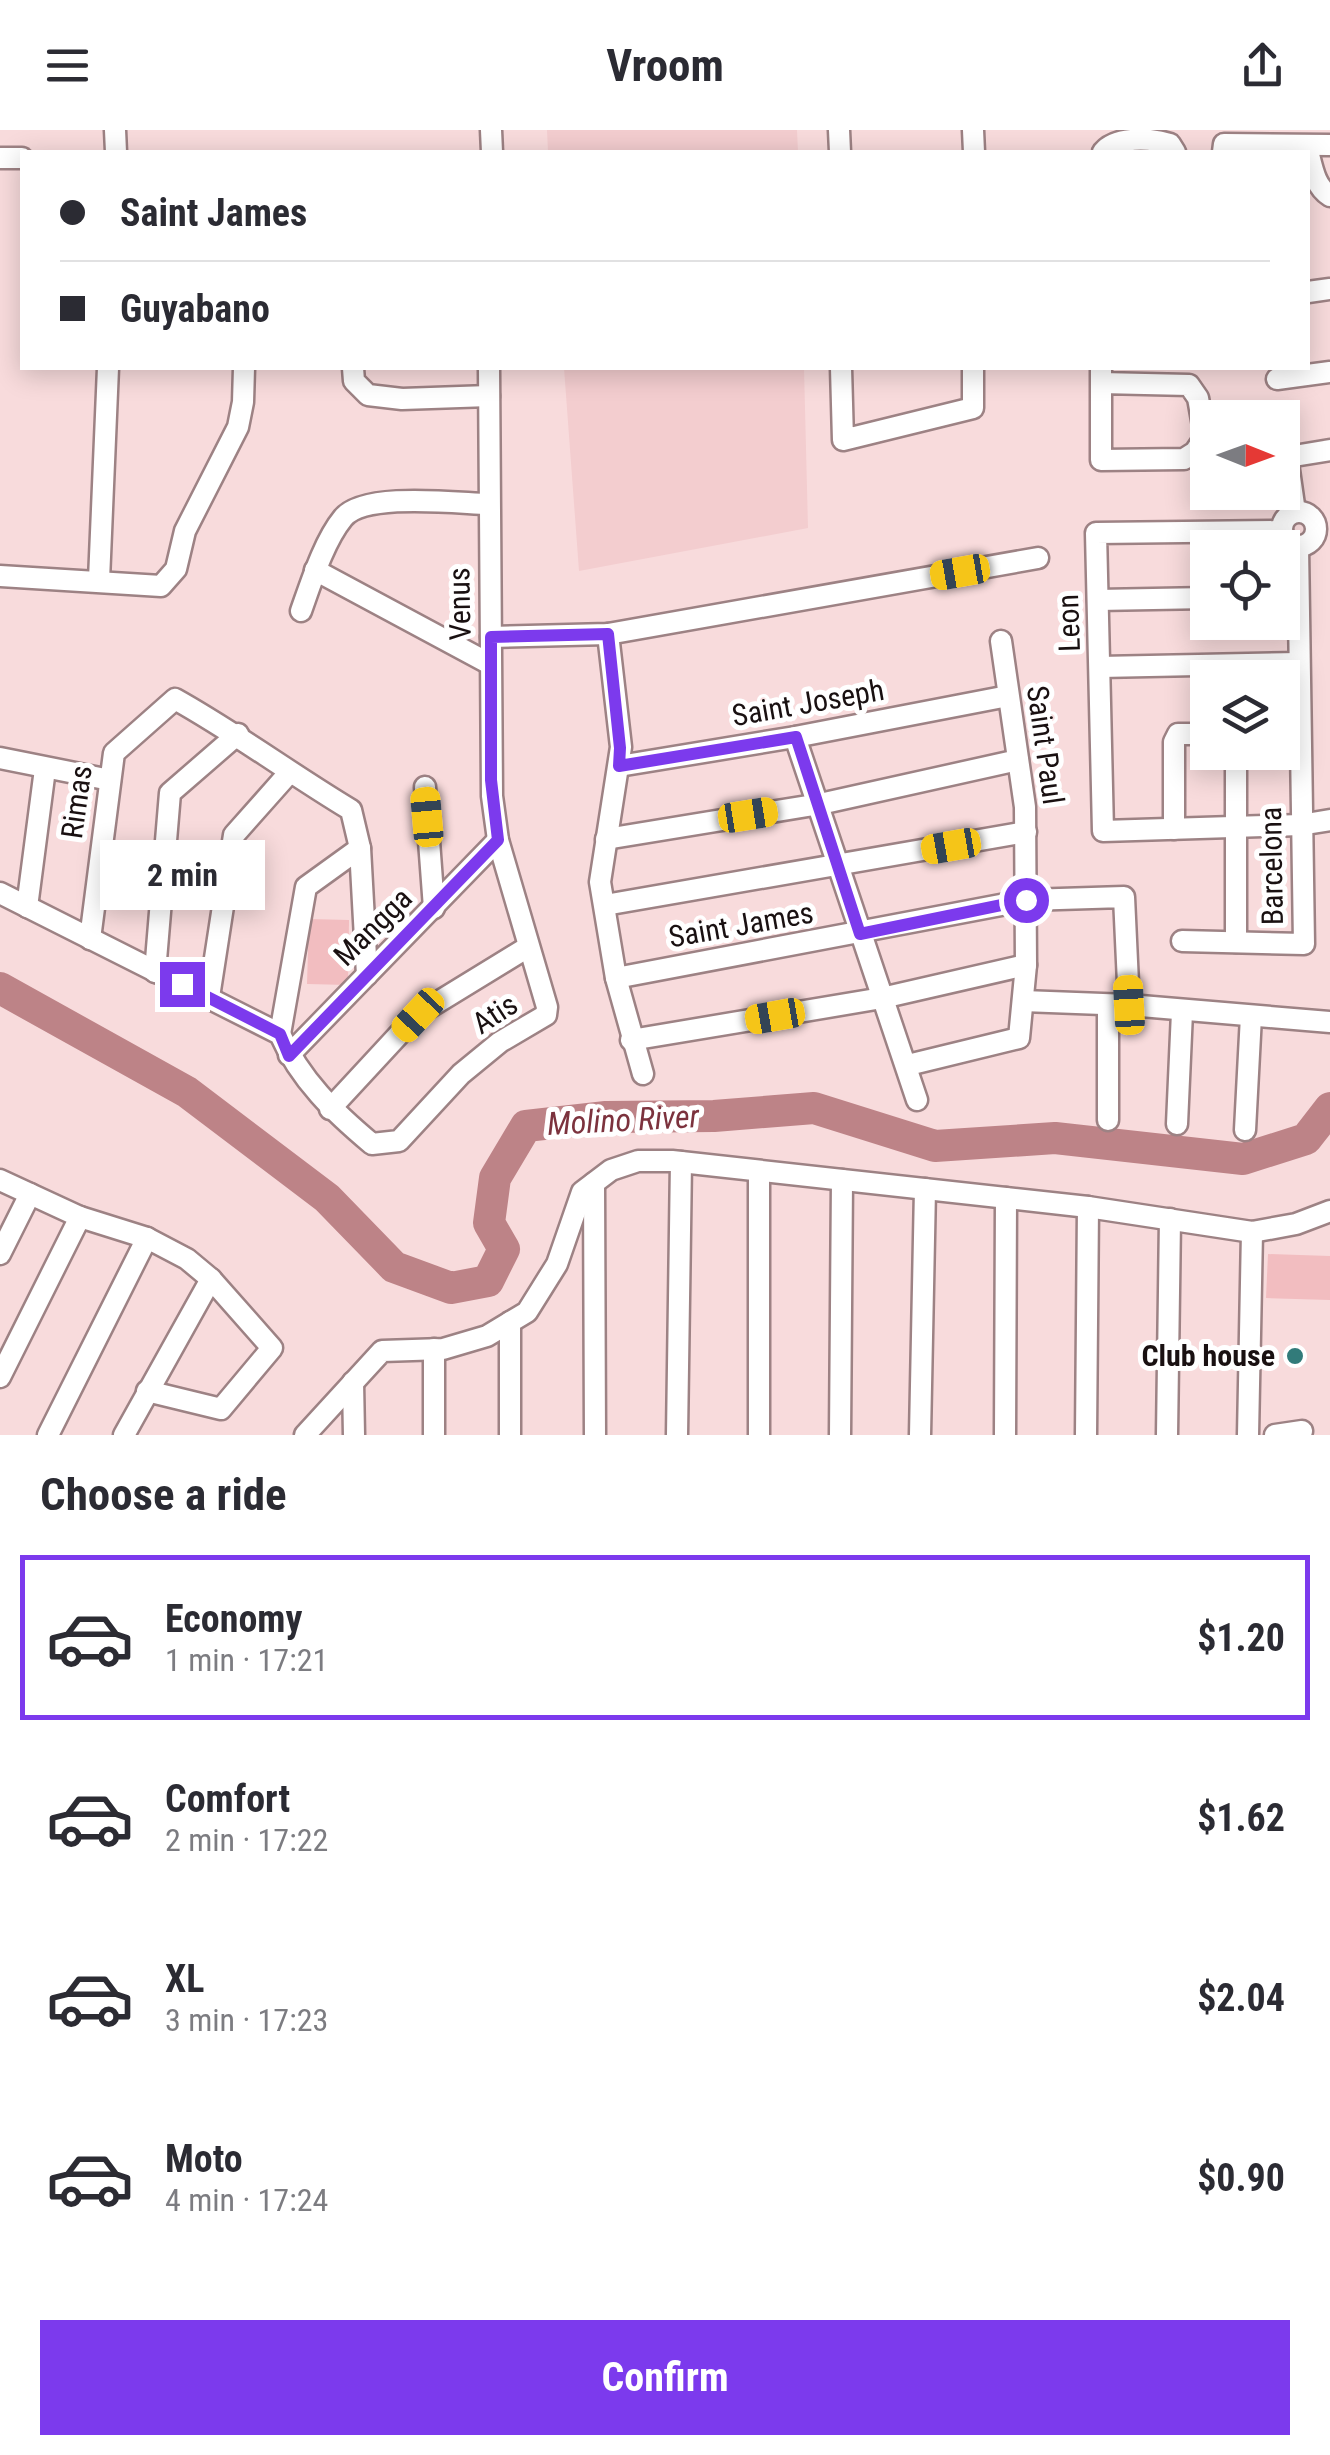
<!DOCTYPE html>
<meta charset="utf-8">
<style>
:root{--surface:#fff;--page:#f2f2f3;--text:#2b2b33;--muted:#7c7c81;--line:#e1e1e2;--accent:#7c3aed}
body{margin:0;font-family:"Roboto Condensed",sans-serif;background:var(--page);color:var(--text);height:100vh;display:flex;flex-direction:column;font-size:38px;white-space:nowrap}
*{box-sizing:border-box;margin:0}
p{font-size:32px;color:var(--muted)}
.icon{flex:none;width:55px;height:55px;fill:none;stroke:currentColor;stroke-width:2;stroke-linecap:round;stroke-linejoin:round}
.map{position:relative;height:1305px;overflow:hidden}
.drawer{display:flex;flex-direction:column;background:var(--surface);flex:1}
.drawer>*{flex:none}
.guide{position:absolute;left:20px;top:20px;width:1290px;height:220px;border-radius:0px;box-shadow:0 5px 25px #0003;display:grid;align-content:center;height:220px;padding:0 40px;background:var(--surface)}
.needle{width:65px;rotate:91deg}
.controls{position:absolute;left:1190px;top:270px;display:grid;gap:20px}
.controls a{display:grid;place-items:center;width:110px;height:110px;border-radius:0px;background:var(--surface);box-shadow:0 5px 25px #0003;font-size:50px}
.end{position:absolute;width:45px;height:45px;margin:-22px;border:12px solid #7c3aed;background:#fff;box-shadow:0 0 0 5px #fff}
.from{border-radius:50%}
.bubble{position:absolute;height:70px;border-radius:0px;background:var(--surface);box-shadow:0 5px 25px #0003;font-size:32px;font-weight:700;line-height:70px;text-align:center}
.car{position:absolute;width:30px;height:60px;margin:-30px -15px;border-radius:12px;box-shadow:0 0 8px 2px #0007;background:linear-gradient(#f5c518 24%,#345 0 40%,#f5c518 0 76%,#345 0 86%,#f5c518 0)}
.guide b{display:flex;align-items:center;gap:35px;height:95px;font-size:38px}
.guide b+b{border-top:2px solid var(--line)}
.guide i{width:25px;height:25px;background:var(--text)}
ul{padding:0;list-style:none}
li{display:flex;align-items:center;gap:30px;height:165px;margin:0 20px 15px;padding:0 20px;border:5px solid transparent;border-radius:0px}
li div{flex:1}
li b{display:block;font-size:38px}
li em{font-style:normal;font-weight:700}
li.current{border-color:var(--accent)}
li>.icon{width:90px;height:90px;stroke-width:1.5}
h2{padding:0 40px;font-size:45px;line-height:120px}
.button{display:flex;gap:20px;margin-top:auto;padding:20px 40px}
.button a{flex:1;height:115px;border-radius:0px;background:var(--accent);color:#fff;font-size:40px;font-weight:700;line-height:115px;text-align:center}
header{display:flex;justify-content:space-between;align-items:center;height:130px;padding:0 40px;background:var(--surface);font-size:45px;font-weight:700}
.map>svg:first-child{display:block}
</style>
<header><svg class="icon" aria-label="menu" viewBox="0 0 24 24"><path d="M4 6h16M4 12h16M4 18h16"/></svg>Vroom<svg class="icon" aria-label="share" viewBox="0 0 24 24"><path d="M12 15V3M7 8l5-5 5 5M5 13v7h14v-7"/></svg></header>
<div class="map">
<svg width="1330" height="1305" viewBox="0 0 1330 1305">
<rect width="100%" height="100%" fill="#f8dbdc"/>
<g fill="#f3cdcf">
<polygon points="547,0 797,0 798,22 548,22"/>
<polygon points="564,238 804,238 808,398 579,441"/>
</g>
<g fill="#f2bdc0">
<polygon points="309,789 349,790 348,855 307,854"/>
<polygon points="1268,1124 1330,1126 1330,1170 1266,1168"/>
</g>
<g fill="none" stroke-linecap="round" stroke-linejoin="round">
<polyline stroke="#bd8387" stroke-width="32" points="0,858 187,962 327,1068 394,1137 451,1158 488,1151 504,1119 489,1093 495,1048 526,996 606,987 714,986 814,978 935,1016 1055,1008 1243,1029 1306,1009 1330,978"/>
<g stroke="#9d8284" stroke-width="25">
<g id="minor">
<polyline points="115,0 116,22"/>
<polyline points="491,0 492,22"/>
<polyline points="839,0 840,22"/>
<polyline points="973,0 974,22"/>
<path d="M1307,17C1312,35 1314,56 1330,66"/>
<path d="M1103,22C1116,6 1151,8 1170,14L1175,22"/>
<polyline points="1223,22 1224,14 1330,15"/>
<polyline points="0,28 22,28"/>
<polyline points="1308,162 1330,159"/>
<polyline points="353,238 354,251 368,265 402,269 489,266"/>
<polyline points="841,238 843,310 973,278 973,238"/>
<polyline points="1101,238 1101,330 1184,329 1195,322 1205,307 1198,268 1189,255 1101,253"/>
<polyline points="1277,249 1330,242"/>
<polyline points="1282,291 1295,382"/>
<polyline points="1288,327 1330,320"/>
<circle cx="1299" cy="399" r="17"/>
<polyline points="1282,401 1096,403 1103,701 1300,695 1330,690"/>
<polyline points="315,440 490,534"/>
<polyline points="0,446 161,456 176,439 185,401 238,297 243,272 244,238"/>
<polyline points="99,450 108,238"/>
<polyline points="1098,470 1208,468"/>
<path d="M301,481C311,453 324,411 343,388C364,362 455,373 488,374"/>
<polyline points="608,504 621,617 600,752 616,848 643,944"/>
<polyline points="491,507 608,504 1038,428"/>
<polyline points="1100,537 1299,533"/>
<polyline points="795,607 917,970"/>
<polyline points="1236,622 1236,812"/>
<polyline points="0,628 110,650"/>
<polyline points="619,636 795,607 1008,566"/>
<polyline points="425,657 434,778"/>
<polyline points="1174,699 1174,612 1178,604 1208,604"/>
<polyline points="606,709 820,674 1018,630"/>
<path d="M0,763L280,904C300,950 335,983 372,1014L399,1011L461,944L500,912L546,885L547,877L498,710L492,666L489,238"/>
<polyline points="605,775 1026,702"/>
<polyline points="27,777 45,639"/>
<path d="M90,809L114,623L175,569C236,603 291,644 351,680L360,718L367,845"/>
<polyline points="1182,811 1304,814 1298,417"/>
<polyline points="155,842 170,663 238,604"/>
<polyline points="616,848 1027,770 1124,767 1129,875"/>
<polyline points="209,867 234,705 289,643"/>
<polyline points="1023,871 1129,875 1330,892"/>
<polyline points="1108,875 1108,990"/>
<polyline points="280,904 306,757 360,718"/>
<polyline points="631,910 882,868 1026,835"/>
<polyline points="289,925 498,710"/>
<polyline points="908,935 1019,908 1026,835 1025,677 1001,511"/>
<polyline points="330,979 417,885 528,817"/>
<polyline points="1177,994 1182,882"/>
<polyline points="1245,1000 1251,886"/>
<polyline points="0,1050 80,1087 147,1108 187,1129 211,1149 272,1218 221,1279 147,1261"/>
<polyline points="594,1053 595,1305"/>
<polyline points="0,1124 30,1064"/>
<polyline points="510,1192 510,1305"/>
<polyline points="434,1219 434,1305"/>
<polyline points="0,1247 80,1087"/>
<polyline points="353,1252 354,1305"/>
<polyline points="48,1305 147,1108"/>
<polyline points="124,1305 211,1149"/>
<polyline points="305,1305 382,1221 443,1219 487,1206 527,1182 557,1134 582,1062 611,1040 638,1031 672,1031 1088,1077 1252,1102 1296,1094 1330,1081"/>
<polyline points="677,1305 681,1032"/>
<polyline points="759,1305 759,1041"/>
<polyline points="840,1305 842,1050"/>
<polyline points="920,1305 925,1059"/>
<polyline points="1005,1305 1006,1068"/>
<polyline points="1086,1305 1088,1077"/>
<polyline points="1167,1305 1170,1089"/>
<polyline points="1248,1305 1252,1102"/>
<polyline points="1275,1305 1302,1301"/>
</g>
</g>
<use href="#minor" stroke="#fff" stroke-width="20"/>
</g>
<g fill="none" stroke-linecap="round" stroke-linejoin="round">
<polyline stroke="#7c3aed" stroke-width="12" points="182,854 280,904 289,926 498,710 491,650 491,507 608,504 620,618 619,636 796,607 860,804 1026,770"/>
</g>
<circle fill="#327b7a" stroke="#fff" stroke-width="4" cx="1295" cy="1226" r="10"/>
<g text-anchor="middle" stroke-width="10" stroke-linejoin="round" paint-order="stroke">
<g font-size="30" fill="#191011" stroke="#fff">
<text transform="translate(460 474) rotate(-91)" y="10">Venus</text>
<text transform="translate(1069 493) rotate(-92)" y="10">Leon</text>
<text transform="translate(808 573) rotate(-10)" y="10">Saint Joseph</text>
<text transform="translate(1045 615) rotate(82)" y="10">Saint Paul</text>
<text transform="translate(77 672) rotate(-82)" y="10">Rimas</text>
<text transform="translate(1272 736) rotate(-91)" y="10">Barcelona</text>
<text transform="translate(741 795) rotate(-10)" y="10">Saint James</text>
<text transform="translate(373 797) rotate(-45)" y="10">Mangga</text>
<text transform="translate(495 884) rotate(-33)" y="10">Atis</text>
</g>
<g font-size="30" font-weight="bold" fill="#191011" stroke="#fff" text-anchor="end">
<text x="1275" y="1236">Club house</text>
</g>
<g font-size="32" font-style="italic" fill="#7c323d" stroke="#fff">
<text transform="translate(623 990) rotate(-3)" y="11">Molino River</text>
</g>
</g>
</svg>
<div class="controls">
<a><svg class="needle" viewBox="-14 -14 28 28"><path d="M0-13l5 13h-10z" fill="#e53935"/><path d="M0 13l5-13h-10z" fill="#7c7c81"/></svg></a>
<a><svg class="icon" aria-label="locate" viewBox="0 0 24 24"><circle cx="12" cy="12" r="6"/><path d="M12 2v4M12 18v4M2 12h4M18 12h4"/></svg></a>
<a><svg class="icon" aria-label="layers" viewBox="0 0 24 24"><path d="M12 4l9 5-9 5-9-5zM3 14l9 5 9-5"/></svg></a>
</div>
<i class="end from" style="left:1026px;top:770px"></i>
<i class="end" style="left:182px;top:854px"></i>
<div class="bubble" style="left:100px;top:710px;width:165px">2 min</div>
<i class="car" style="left:960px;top:442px;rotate:260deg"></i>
<i class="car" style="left:748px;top:685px;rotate:81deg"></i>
<i class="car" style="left:427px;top:687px;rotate:355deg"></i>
<i class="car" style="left:951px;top:716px;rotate:260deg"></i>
<i class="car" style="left:1129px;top:875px;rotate:357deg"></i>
<i class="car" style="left:418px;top:885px;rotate:223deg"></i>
<i class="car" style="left:775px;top:886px;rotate:260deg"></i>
<div class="guide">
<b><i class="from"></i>Saint James</b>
<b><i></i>Guyabano</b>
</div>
</div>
<section class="drawer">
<h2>Choose a ride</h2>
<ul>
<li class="current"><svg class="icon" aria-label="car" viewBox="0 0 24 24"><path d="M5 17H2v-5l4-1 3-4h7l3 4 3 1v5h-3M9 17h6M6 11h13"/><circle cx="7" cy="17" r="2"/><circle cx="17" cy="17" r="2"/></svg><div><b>Economy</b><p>1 min · 17:21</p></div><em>$1.20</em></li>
<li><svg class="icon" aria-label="car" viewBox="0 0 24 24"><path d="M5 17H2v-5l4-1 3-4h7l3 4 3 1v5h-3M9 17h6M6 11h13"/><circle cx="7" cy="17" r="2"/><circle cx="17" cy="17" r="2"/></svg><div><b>Comfort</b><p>2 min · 17:22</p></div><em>$1.62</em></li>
<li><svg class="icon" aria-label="car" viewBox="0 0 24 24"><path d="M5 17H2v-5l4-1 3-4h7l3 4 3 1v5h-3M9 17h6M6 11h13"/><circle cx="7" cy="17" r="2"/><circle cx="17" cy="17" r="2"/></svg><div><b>XL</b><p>3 min · 17:23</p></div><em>$2.04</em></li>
<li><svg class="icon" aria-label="car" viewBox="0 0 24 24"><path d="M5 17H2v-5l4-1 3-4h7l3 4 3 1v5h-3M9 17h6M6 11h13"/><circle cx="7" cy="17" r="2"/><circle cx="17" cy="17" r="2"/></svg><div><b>Moto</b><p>4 min · 17:24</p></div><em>$0.90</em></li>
</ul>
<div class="button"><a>Confirm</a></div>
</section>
